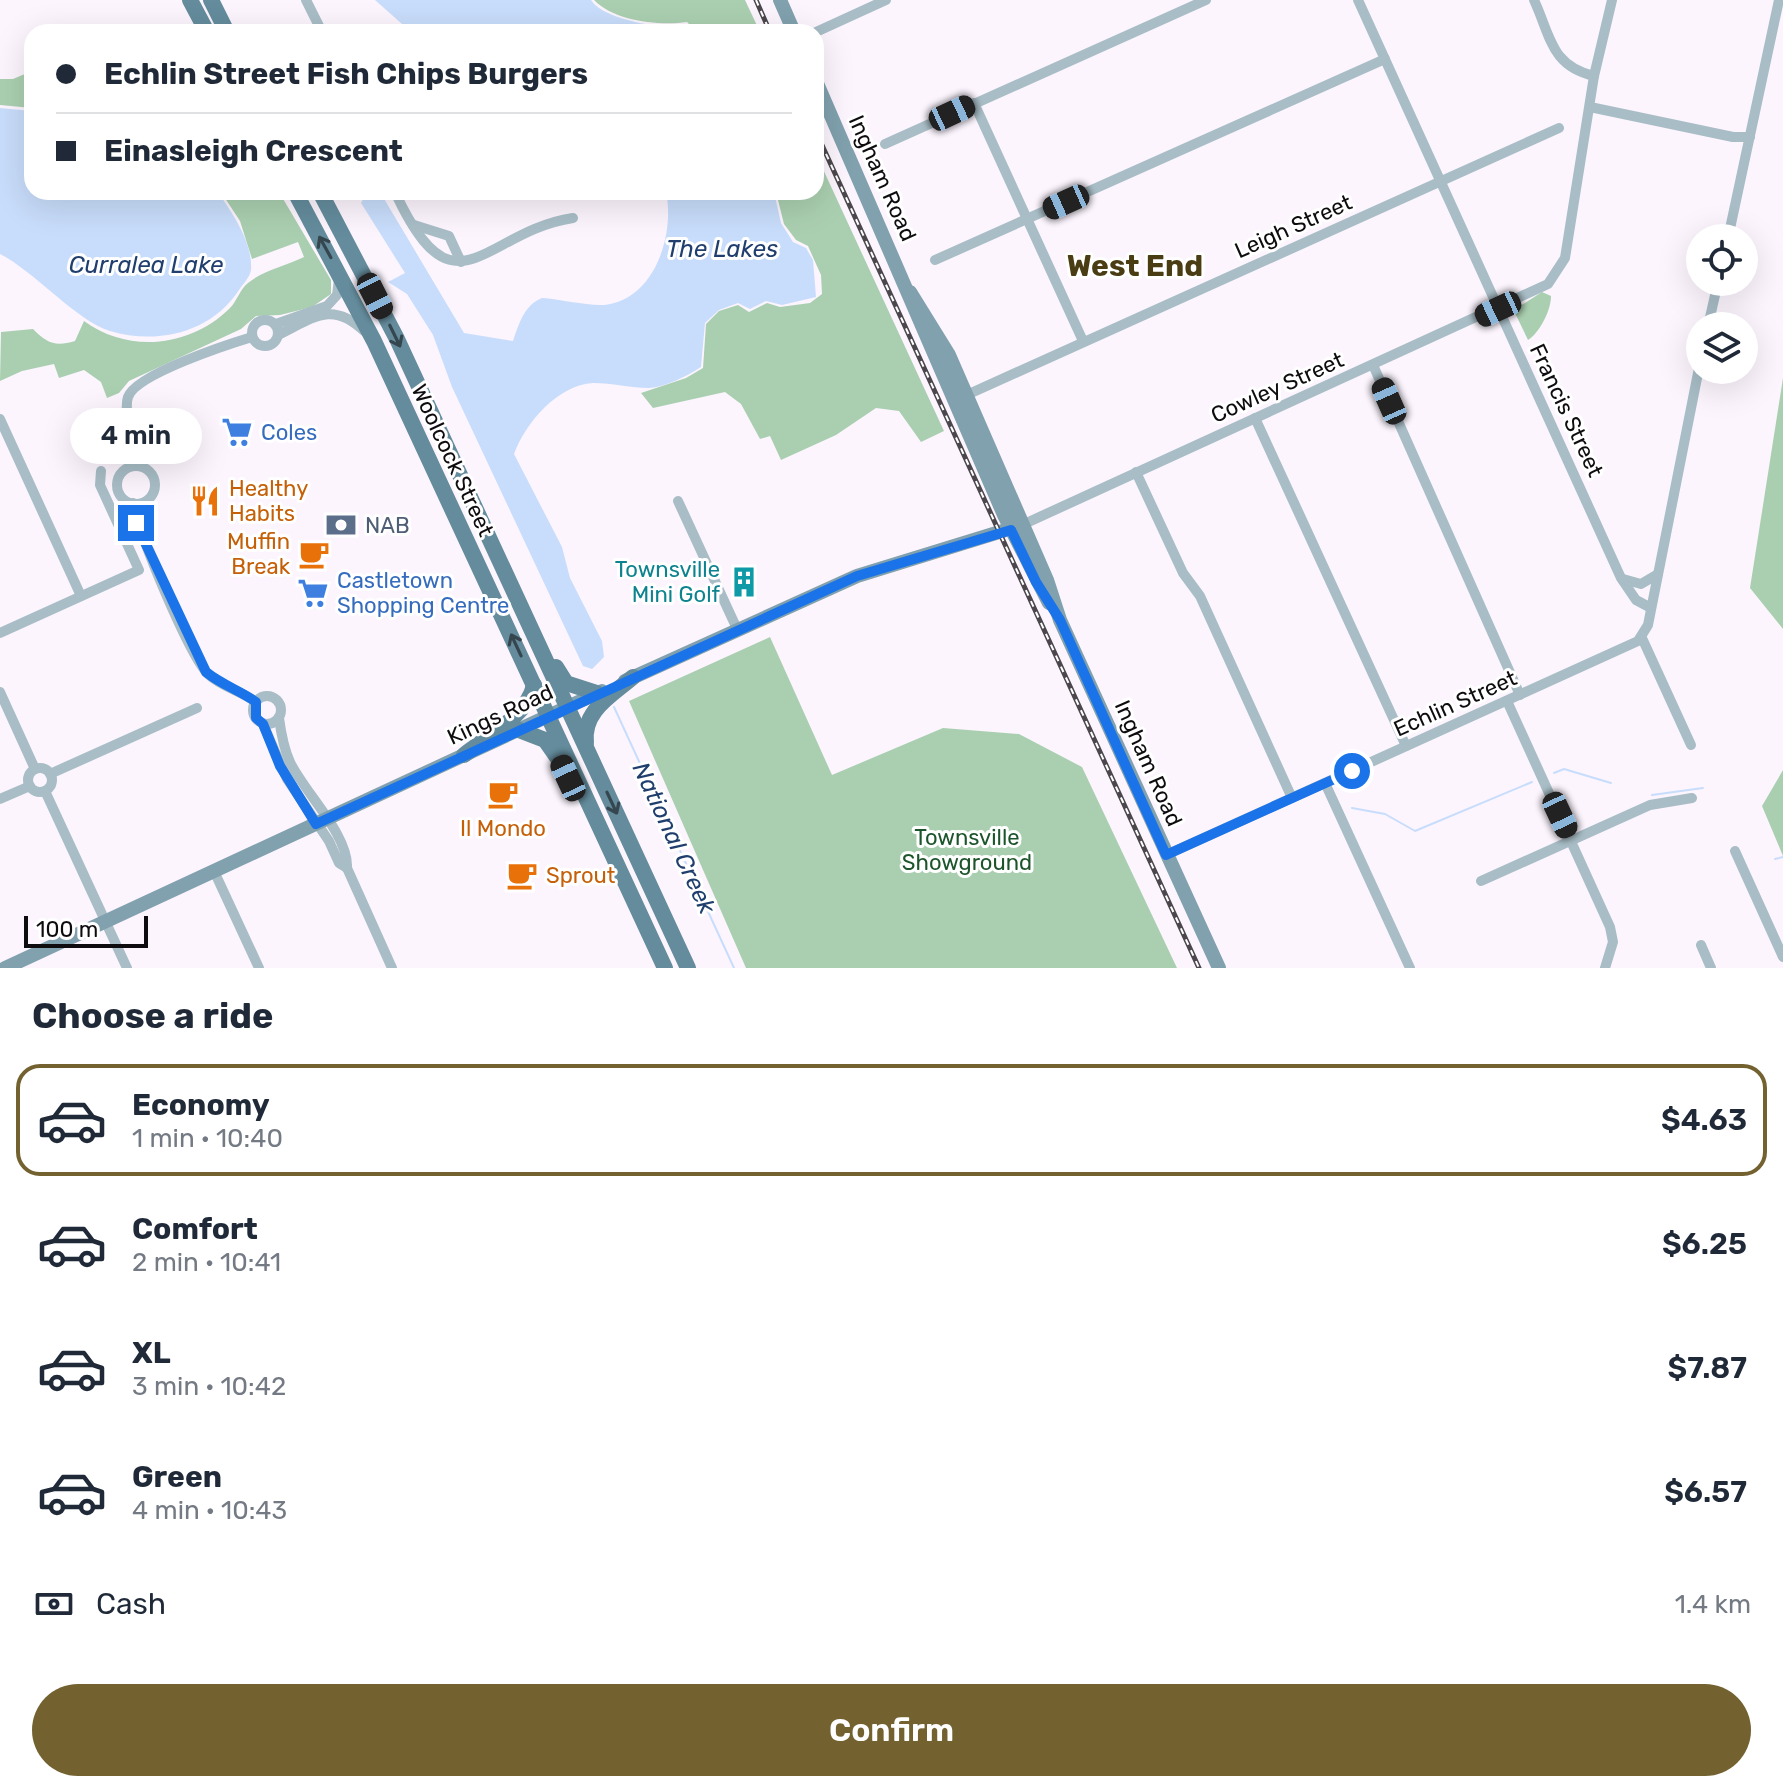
<!DOCTYPE html>
<meta charset="utf-8">
<style>
:root{--surface:#fff;--page:#f2f2f3;--text:#1f2937;--muted:#747a83;--line:#e0e1e3;--accent:#736230}
body{margin:0;font-family:Rubik,sans-serif;background:var(--page);color:var(--text);height:100vh;display:flex;flex-direction:column;font-size:30px;white-space:nowrap}
*{box-sizing:border-box;margin:0}
p{font-size:26px;color:var(--muted)}
.icon{flex:none;width:44px;height:44px;fill:none;stroke:currentColor;stroke-width:2;stroke-linecap:round;stroke-linejoin:round}
.map{position:relative;height:968px;overflow:hidden}
.side{display:flex;flex-direction:column;background:var(--surface);flex:1}
.side>*{flex:none}
.hud{position:absolute;left:24px;top:24px;width:800px;height:176px;border-radius:24px;box-shadow:0 8px 32px #0002;display:grid;align-content:center;height:176px;padding:0 32px;background:var(--surface)}
.tools{position:absolute;left:1686px;top:224px;display:grid;gap:16px}
.tools a{display:grid;place-items:center;width:72px;height:72px;border-radius:50%;background:var(--surface);box-shadow:0 8px 32px #0002;font-size:40px}
.scale{position:absolute;left:24px;bottom:20px;width:124px;box-sizing:border-box;padding-left:8px;border:4px solid #0f0c10;border-top:0;font-size:22px;line-height:28px;white-space:nowrap;color:#0f0c10;-webkit-text-stroke:6px #fff;paint-order:stroke}
.end{position:absolute;width:36px;height:36px;margin:-18px;border:10px solid #1a73e8;background:#fff;box-shadow:0 0 0 4px #fff}
.from{border-radius:50%}
.bubble{position:absolute;height:56px;border-radius:28px;background:var(--surface);box-shadow:0 8px 32px #0002;font-size:26px;font-weight:600;line-height:56px;text-align:center}
.car{position:absolute;width:24px;height:48px;margin:-24px -12px;border-radius:10px;box-shadow:0 0 6px 2px #0007;background:linear-gradient(#222 24%,#8ab4d8 0 40%,#222 0 76%,#8ab4d8 0 86%,#222 0)}
.hud b{display:flex;align-items:center;gap:28px;height:76px;font-size:30px}
.hud b+b{border-top:2px solid var(--line)}
.hud i{width:20px;height:20px;background:var(--text)}
ul{padding:0;list-style:none}
li{display:flex;align-items:center;gap:24px;height:112px;margin:0 16px 12px;padding:0 16px;border:4px solid transparent;border-radius:24px}
li div{flex:1}
li b{display:block;font-size:30px}
li em{font-style:normal;font-weight:600}
li.selected{border-color:var(--accent)}
li>.icon{width:72px;height:72px;stroke-width:1.5}
h2{padding:0 32px;font-size:36px;line-height:96px}
.pay{display:flex;align-items:center;gap:20px;height:88px;padding:0 32px;font-size:30px}
.pay p{margin-inline-start:auto}
.cta{display:flex;gap:16px;margin-top:auto;padding:16px 32px}
.cta a{flex:1;height:92px;border-radius:48px;background:var(--accent);color:#fff;font-size:32px;font-weight:600;line-height:92px;text-align:center}
.map>svg:first-child{display:block}
</style>
<div class="map">
<svg width="1783" height="968" viewBox="0 0 1783 968">
<rect width="100%" height="100%" fill="#fcf5fe"/>
<g fill="#aacfb0">
<path d="M594,0H745L760,32H697L687,22C659,26 614,21 594,0Z"/>
<polygon points="32,71 32,108 0,105 0,79 13,79"/>
<polygon points="816,154 944,431 921,442 899,411 876,408 836,435 781,460 770,436 760,439 741,404 725,392 653,408 641,393 686,378 703,368 706,324 719,311 738,305 749,312 767,303 780,307 810,303 822,294 821,275 808,246 796,240 784,224 776,192 816,192"/>
<path d="M221,192H279L331,280V294L312,307L280,315L256,316L241,329L129,381L119,393L107,398L101,382L84,370L59,378L54,364L22,371L0,381L1,332L33,329C47,343 55,347 75,341L84,321C129,354 191,347 230,308C237,301 240,289 248,283C262,271 288,265 304,257L298,242L252,259L240,221Z"/>
<path d="M1542,292L1551,296C1551,311 1539,333 1528,340L1515,313L1520,306Z"/>
<polygon points="1783,378 1783,629 1750,588"/>
<polygon points="770,637 832,775 943,728 1019,734 1082,767 1177,968 746,968 629,701"/>
<polygon points="1783,770 1783,856 1762,806"/>
</g>
<g fill="#c8ddfb">
<path d="M375,0H591C605,22 667,27 692,32H411Z"/>
<path d="M0,108L32,111V192H218C232,213 253,242 251,270C250,277 243,284 239,290C211,333 157,345 110,331C78,322 34,271 0,254Z"/>
<path d="M367,192H377L383,197L464,333L513,341C519,324 524,305 542,298C560,299 587,306 604,305C655,300 675,234 666,192H774L781,223L793,242L806,248L813,260L816,297L782,305L766,301L750,309L738,303L719,310L705,323L701,367C687,376 666,387 649,388C631,388 612,383 593,383C558,385 526,422 514,454L562,547L570,578L602,641L604,657L592,669L583,666L452,387L433,335L407,294L388,282L405,273L361,203Z"/>
</g>
<g fill="none" stroke-linecap="round" stroke-linejoin="round">
<g stroke="#c8ddfb" stroke-width="2">
<polyline points="614,707 734,968"/>
<polyline points="1554,773 1564,769 1611,783"/>
<polyline points="1652,795 1703,788"/>
<polyline points="1352,808 1385,814 1415,831 1532,782"/>
<polyline points="1775,859 1783,857"/>
</g>
<g stroke="#a8bdc6" stroke-width="10">
<polyline points="306,0 322,32"/>
<polyline points="1358,0 1621,578 1636,600 1651,608"/>
<path d="M1534,0C1551,37 1551,66 1594,76"/>
<polyline points="816,32 886,0"/>
<polyline points="974,103 1083,341"/>
<polyline points="1590,107 1733,137 1750,137"/>
<polyline points="885,144 1206,0"/>
<path d="M395,192C455,322 484,231 573,218"/>
<polyline points="414,225 449,236 461,262"/>
<polyline points="1728,238 1779,0"/>
<polyline points="935,260 1385,59"/>
<circle cx="265" cy="333" r="13"/>
<polyline points="276,324 327,306 337,295 339,279"/>
<polyline points="1708,326 1718,282"/>
<path d="M278,335C313,318 332,300 364,331"/>
<polyline points="1373,365 1520,695"/>
<polyline points="960,398 1559,128"/>
<polyline points="1255,418 1406,746"/>
<polyline points="0,419 81,596"/>
<path d="M134,466C134,448 123,411 128,397C136,374 229,344 252,337"/>
<circle cx="136" cy="485" r="19"/>
<polyline points="1136,472 1183,573 1200,596 1292,798"/>
<polyline points="678,501 738,631"/>
<path d="M133,503C137,531 190,657 208,674C222,687 241,691 256,702"/>
<polyline points="1022,525 1548,284 1565,258 1594,76 1612,0"/>
<polyline points="1623,579 1641,584 1658,574"/>
<polyline points="0,633 139,570 100,485 101,471"/>
<polyline points="1642,638 1691,745"/>
<polyline points="0,692 35,769"/>
<circle cx="267" cy="710" r="14"/>
<polyline points="1507,701 1610,927 1613,942 1605,968"/>
<path d="M279,718C281,733 284,749 290,762C304,792 349,835 347,868L392,968"/>
<polyline points="263,724 287,779 329,841 339,863 347,868"/>
<circle cx="40" cy="780" r="12"/>
<polyline points="50,774 197,708"/>
<polyline points="1325,783 1410,968"/>
<polyline points="45,791 127,968"/>
<polyline points="0,799 30,786"/>
<polyline points="1735,851 1783,957"/>
<polyline points="1166,855 1638,641 1648,625 1700,363"/>
<polyline points="214,871 259,968"/>
<polyline points="1481,881 1650,805 1692,798"/>
<polyline points="1701,945 1711,968"/>
</g>
<g stroke="#81a1ae" stroke-width="14">
<polyline points="780,0 794,32"/>
<polyline points="816,81 1004,515 1049,603"/>
<polyline points="910,292 949,355 1047,580 1060,620 1219,968"/>
<polyline points="625,681 857,576 1022,525"/>
<polyline points="5,968 602,691"/>
</g>
<g stroke="#648c9c" stroke-width="16">
<polyline points="190,0 207,32"/>
<polyline points="211,0 227,32"/>
<polyline points="295,192 374,341 665,968"/>
<polyline points="320,192 397,339 688,968"/>
<polyline points="556,667 566,683 597,693"/>
<polyline points="519,730 545,740 559,760"/>
<path d="M586,743C582,711 611,696 633,677"/>
<path d="M464,755C487,737 528,715 534,685"/>
</g>
<g stroke="#4b474c" stroke-width="5">
<g id="rail">
<polyline points="756,0 770,32"/>
<polyline points="816,132 1199,968"/>
</g>
</g>
<use href="#rail" stroke="#fff" stroke-width="2" stroke-dasharray="6" stroke-linecap="butt"/>
</g>
<defs><path id="oneway-shaft" d="M-6 0H5M1.5-3L5.5 0L1.5 3" fill="none" stroke-width="1.6" stroke-linecap="round" stroke-linejoin="round" transform="scale(2)"/></defs>
<g stroke="#35464f">
<use href="#oneway-shaft" transform="translate(325 247) rotate(-119)"/>
<use href="#oneway-shaft" transform="translate(395 336) rotate(64)"/>
<use href="#oneway-shaft" transform="translate(516 645) rotate(-115)"/>
<use href="#oneway-shaft" transform="translate(612 803) rotate(65)"/>
</g>
<g fill="none" stroke-linecap="round" stroke-linejoin="round">
<path stroke="#1a73e8" stroke-width="10" d="M136,523L206,672C222,685 239,690 256,702V718L263,724L280,766L316,824L857,576L1011,530L1036,582L1060,620L1166,855L1352,771"/>
</g>
<defs>
<g id="supermarket-bare" transform="scale(2.4)"><path d="M-6-5.5h2.5l.6 2H6L4.5 2H-2.5L-4.4-4H-6ZM-1.5 3.2a1.3 1.3 0 1 0 .1 0ZM3 3.2a1.3 1.3 0 1 0 .1 0Z" fill="#3f7fe0" stroke="#fff" stroke-width="2.5" paint-order="stroke"/></g>
<g id="restaurant-bare" transform="scale(2.4)"><path d="M-5-6h1v4h1v-4h1v4h1v-4h1v5L-1.5 .5V6h-2V.5L-5-1ZM5-6V6H3V1.5H1.5Q1.5-4 5-6Z" fill="#e8710a" stroke="#fff" stroke-width="2.5" paint-order="stroke"/></g>
<g id="bank-bare" transform="scale(2.4)"><path d="M-6-4H6V4H-6ZM0-2.3a2.3 2.3 0 1 0 0 4.6a2.3 2.3 0 1 0 0-4.6Z" fill="#5c6f8a" stroke="#fff" stroke-width="2.5" paint-order="stroke"/></g>
<g id="cafe-bare" transform="scale(2.4)"><path d="M-5.5-4.5H6V0H3Q3 3.5 0 3.5H-2.5Q-5.5 3.5-5.5 0ZM3-3.2v2h1.7v-2ZM-6 4.5H4V6H-6Z" fill="#e8710a" stroke="#fff" stroke-width="2.5" paint-order="stroke"/></g>
<g id="building-bare" transform="scale(2.4)"><path d="M-4-6H4V6H1V3H-1V6H-4ZM-2.5-4.3h1.7v1.8h-1.7ZM.8-4.3h1.7v1.8H.8ZM-2.5-1h1.7V.8h-1.7ZM.8-1h1.7V.8H.8Z" fill="#0f9aa8" stroke="#fff" stroke-width="2.5" paint-order="stroke"/></g>
</defs>
<g fill-rule="evenodd">
<use href="#supermarket-bare" x="237" y="432"/>
<use href="#restaurant-bare" x="205" y="501"/>
<use href="#bank-bare" x="341" y="525"/>
<use href="#cafe-bare" x="314" y="554"/>
<use href="#building-bare" x="744" y="582"/>
<use href="#supermarket-bare" x="313" y="593"/>
<use href="#cafe-bare" x="503" y="794"/>
<use href="#cafe-bare" x="522" y="875"/>
</g>
<g text-anchor="middle" stroke-width="6" stroke-linejoin="round" paint-order="stroke">
<g font-size="22" fill="#0f0c10" stroke="#fff">
<text transform="translate(883 178) rotate(66)" y="8">Ingham Road</text>
<text transform="translate(1293 226) rotate(-24)" y="8">Leigh Street</text>
<text transform="translate(1277 387) rotate(-24)" y="8">Cowley Street</text>
<text transform="translate(1567 410) rotate(65)" y="8">Francis Street</text>
<text transform="translate(453 460) rotate(65)" y="8">Woolcock Street</text>
<text transform="translate(1455 703) rotate(-24)" y="8">Echlin Street</text>
<text transform="translate(500 714) rotate(-25)" y="8">Kings Road</text>
<text transform="translate(1149 763) rotate(66)" y="8">Ingham Road</text>
</g>
<g font-size="22" fill="#366cbe" stroke="#fff" text-anchor="start">
<text x="261" y="440">Coles</text>
<text x="337" y="588">Castletown<tspan x="337" dy="25">Shopping Centre</tspan></text>
</g>
<g font-size="22" fill="#c56008" stroke="#fff" text-anchor="start">
<text x="229" y="496">Healthy<tspan x="229" dy="25">Habits</tspan></text>
<text x="290" y="549" text-anchor="end">Muffin<tspan x="290" dy="25">Break</tspan></text>
<text x="503" y="836" text-anchor="middle">Il Mondo</text>
<text x="546" y="883">Sprout</text>
</g>
<g font-size="22" fill="#4e5e75" stroke="#fff" text-anchor="start">
<text x="365" y="533">NAB</text>
</g>
<g font-size="22" fill="#0d838f" stroke="#fff" text-anchor="end">
<text x="720" y="577">Townsville<tspan x="720" dy="25">Mini Golf</tspan></text>
</g>
<g font-size="22" fill="#1c542b" stroke="#fff">
<text x="967" y="845">Townsville<tspan x="967" dy="25">Showground</tspan></text>
</g>
<g font-size="24" font-style="italic" fill="#203f6e" stroke="#fff">
<text x="722" y="257">The Lakes</text>
<text x="146" y="273">Curralea Lake</text>
<text transform="translate(674 838) rotate(65)" y="8">National Creek</text>
</g>
<g font-size="30" font-weight="bold" fill="#4a3d14" stroke="#fff">
<text x="1135" y="276">West End</text>
</g>
</g>
</svg>
<div class="tools">
<a><svg class="icon" aria-label="locate" viewBox="0 0 24 24"><circle cx="12" cy="12" r="6"/><path d="M12 2v4M12 18v4M2 12h4M18 12h4"/></svg></a>
<a><svg class="icon" aria-label="layers" viewBox="0 0 24 24"><path d="M12 4l9 5-9 5-9-5zM3 14l9 5 9-5"/></svg></a>
</div>
<div class="scale">100 m</div>
<i class="end from" style="left:1352px;top:771px"></i>
<i class="end" style="left:136px;top:523px"></i>
<div class="bubble" style="left:70px;top:408px;width:132px">4 min</div>
<i class="car" style="left:952px;top:113px;rotate:65deg"></i>
<i class="car" style="left:1066px;top:202px;rotate:246deg"></i>
<i class="car" style="left:375px;top:296px;rotate:153deg"></i>
<i class="car" style="left:1498px;top:309px;rotate:245deg"></i>
<i class="car" style="left:1389px;top:401px;rotate:336deg"></i>
<i class="car" style="left:568px;top:778px;rotate:335deg"></i>
<i class="car" style="left:1560px;top:815px;rotate:155deg"></i>
<div class="hud">
<b><i class="from"></i>Echlin Street Fish Chips Burgers</b>
<b><i></i>Einasleigh Crescent</b>
</div>
</div>
<section class="side">
<h2>Choose a ride</h2>
<ul>
<li class="selected"><svg class="icon" aria-label="car" viewBox="0 0 24 24"><path d="M5 17H2v-5l4-1 3-4h7l3 4 3 1v5h-3M9 17h6M6 11h13"/><circle cx="7" cy="17" r="2"/><circle cx="17" cy="17" r="2"/></svg><div><b>Economy</b><p>1 min · 10:40</p></div><em>$4.63</em></li>
<li><svg class="icon" aria-label="car" viewBox="0 0 24 24"><path d="M5 17H2v-5l4-1 3-4h7l3 4 3 1v5h-3M9 17h6M6 11h13"/><circle cx="7" cy="17" r="2"/><circle cx="17" cy="17" r="2"/></svg><div><b>Comfort</b><p>2 min · 10:41</p></div><em>$6.25</em></li>
<li><svg class="icon" aria-label="car" viewBox="0 0 24 24"><path d="M5 17H2v-5l4-1 3-4h7l3 4 3 1v5h-3M9 17h6M6 11h13"/><circle cx="7" cy="17" r="2"/><circle cx="17" cy="17" r="2"/></svg><div><b>XL</b><p>3 min · 10:42</p></div><em>$7.87</em></li>
<li><svg class="icon" aria-label="car" viewBox="0 0 24 24"><path d="M5 17H2v-5l4-1 3-4h7l3 4 3 1v5h-3M9 17h6M6 11h13"/><circle cx="7" cy="17" r="2"/><circle cx="17" cy="17" r="2"/></svg><div><b>Green</b><p>4 min · 10:43</p></div><em>$6.57</em></li>
</ul>
<div class="pay"><svg class="icon" aria-label="cash" viewBox="0 0 24 24"><path d="M3 7h18v10H3z"/><circle cx="12" cy="12" r="2"/></svg>Cash<p>1.4 km</p></div>
<div class="cta"><a>Confirm</a></div>
</section>
